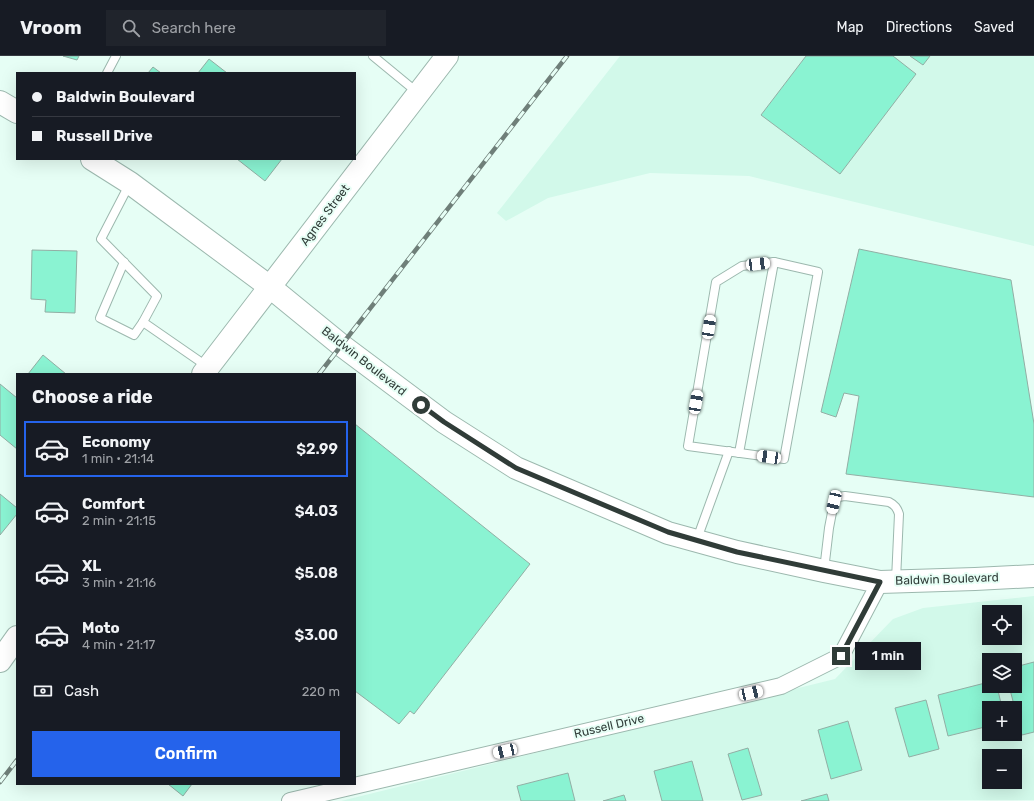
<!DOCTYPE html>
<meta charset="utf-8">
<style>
:root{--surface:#171b24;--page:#20242c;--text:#f1f3f6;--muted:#9ea1a6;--line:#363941;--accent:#2563eb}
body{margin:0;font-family:Rubik,sans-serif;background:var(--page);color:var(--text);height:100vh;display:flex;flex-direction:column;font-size:15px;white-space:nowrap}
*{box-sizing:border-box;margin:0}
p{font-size:13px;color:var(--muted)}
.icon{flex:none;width:22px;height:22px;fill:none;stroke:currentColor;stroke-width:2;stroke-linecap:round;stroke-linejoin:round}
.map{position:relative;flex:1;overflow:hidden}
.side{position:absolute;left:16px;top:317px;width:340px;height:412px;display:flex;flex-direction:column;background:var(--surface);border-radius:0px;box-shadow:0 4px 16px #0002}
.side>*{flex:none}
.top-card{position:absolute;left:16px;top:16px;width:340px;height:88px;border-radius:0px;box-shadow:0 4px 16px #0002;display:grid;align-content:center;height:88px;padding:0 16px;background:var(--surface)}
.tools{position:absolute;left:982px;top:549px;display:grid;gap:8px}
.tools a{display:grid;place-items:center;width:40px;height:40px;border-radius:0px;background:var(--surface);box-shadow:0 4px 16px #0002;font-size:20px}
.end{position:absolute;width:18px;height:18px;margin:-9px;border:5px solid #303c38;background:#fff;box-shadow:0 0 0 2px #fff}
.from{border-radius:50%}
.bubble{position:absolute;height:28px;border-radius:0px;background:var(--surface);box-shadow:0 4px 16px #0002;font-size:13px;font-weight:600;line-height:28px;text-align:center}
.car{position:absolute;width:12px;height:24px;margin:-12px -6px;border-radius:5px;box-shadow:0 0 3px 1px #0007;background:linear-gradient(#fff 24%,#345 0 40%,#fff 0 76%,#345 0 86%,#fff 0)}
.top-card b{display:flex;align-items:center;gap:14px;height:38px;font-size:15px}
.top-card b+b{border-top:1px solid var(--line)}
.top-card i{width:10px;height:10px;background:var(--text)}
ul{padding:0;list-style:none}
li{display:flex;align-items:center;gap:12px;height:56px;margin:0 8px 6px;padding:0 8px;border:2px solid transparent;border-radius:0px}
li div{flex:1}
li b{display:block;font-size:15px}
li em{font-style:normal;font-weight:600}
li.active{border-color:var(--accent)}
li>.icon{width:36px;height:36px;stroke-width:1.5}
h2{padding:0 16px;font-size:18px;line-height:48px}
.pay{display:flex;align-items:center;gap:10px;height:44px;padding:0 16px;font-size:15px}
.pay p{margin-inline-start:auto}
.button{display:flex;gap:8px;margin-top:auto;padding:8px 16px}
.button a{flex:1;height:46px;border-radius:0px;background:var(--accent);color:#fff;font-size:16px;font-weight:600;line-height:46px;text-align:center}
header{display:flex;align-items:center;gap:24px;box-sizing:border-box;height:56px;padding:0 20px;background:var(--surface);border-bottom:1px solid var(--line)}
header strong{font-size:19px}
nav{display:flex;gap:22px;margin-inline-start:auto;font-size:14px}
.search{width:280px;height:36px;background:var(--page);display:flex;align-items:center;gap:10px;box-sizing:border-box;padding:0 14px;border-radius:0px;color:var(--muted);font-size:15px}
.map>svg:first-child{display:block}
</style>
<header>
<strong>Vroom</strong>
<div class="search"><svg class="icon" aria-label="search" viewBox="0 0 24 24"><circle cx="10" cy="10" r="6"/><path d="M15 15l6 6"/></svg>Search here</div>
<nav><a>Map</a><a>Directions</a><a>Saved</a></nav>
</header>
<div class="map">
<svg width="1034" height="745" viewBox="0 0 1034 745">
<rect width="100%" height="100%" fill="#e6fef5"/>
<g fill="#d2f9ea" fill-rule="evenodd">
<polygon points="620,0 1034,0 1034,190 749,120 650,117 548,142 506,165 497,157"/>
<path d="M1034,540V744L341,745L835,623L893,563L923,552ZM989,556H1015V582H989ZM989,604H1015V630H989ZM989,652H1015V678H989ZM989,700H1015V726H989Z"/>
</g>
<g fill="#8af3d2" stroke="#92aea4">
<polygon points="63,0 79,0 77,4"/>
<polygon points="806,0 893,0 916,18 840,118 761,59"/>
<polygon points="910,0 930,0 923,9"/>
<polygon points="209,3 227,17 198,17"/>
<polygon points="153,11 161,17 148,17"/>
<polygon points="237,103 282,103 265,125"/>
<polygon points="859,193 1011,224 1034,368 1034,441 846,418 859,340 844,337 836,361 821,356"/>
<polygon points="32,194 77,195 75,257 45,256 46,244 31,243"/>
<polygon points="43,299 66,318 28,318"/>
<polygon points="0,328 17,342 17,393 0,379"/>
<polygon points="355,368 530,508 414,658 410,655 399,668 355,635"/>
<polygon points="0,438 17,452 17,458 0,479"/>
<polygon points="1034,606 1034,676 1022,679 1009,630 1015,630 1015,611"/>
<polygon points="989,626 989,630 997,630 1002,652 989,652 989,670 948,680 938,639"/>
<polygon points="926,644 939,693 909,701 895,652"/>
<polygon points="848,665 862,714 831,723 818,674"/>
<polygon points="748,692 762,739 742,744 728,698"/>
<polygon points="692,705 703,745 662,745 654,715"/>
<polygon points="568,717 575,745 521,745 517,730"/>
<polygon points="168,728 192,728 183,740"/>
<polygon points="827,738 829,745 801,745"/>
<polygon points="624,739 626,745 603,745"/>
</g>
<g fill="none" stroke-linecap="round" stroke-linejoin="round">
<g stroke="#9cb8ae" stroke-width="10">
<g id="lane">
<polyline points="373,0 418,37"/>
<polyline points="107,17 116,0"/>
<polyline points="130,127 101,183 157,240 143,266 208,311"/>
<polyline points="124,206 100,262 134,279 143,266"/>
<polygon points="774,206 818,216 784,403 688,390 716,226 742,210"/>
<polyline points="739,397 774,206"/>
<polyline points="697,483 729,395"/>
<path d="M824,514L829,472L834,446L838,441L845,440L889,446C895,449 897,452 899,458L896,524"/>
</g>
</g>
<g stroke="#9cb8ae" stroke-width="18">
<polyline id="street" points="290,745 781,630 841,600 880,526"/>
</g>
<g stroke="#9cb8ae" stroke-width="24">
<g id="secondary">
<polyline points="0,46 17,56"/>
<polyline points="92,103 130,127 270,231 341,289 444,366 516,412 668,477 737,496 824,515 880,526 975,523 1034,520"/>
</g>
</g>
<g stroke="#9cb8ae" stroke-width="24">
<g id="primary">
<polyline points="203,318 447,0"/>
<polyline points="0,605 17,581"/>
</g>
</g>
<use href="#lane" stroke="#fff" stroke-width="8"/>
<use href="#street" stroke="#fff" stroke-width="16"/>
<use href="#secondary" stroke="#fff" stroke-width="22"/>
<use href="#primary" stroke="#fff" stroke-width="22"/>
<g stroke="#6f7f79" stroke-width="4.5">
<g id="rail">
<polyline points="319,318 567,0"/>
<polyline points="0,726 17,704"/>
</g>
</g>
<use href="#rail" stroke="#e6fef5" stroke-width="3" stroke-dasharray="9" stroke-linecap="butt"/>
</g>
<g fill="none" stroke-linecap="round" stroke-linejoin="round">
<polyline stroke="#303c38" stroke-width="5" points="421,349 444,366 516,412 668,476 737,496 880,526 841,600"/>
</g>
<g text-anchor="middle" stroke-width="4" stroke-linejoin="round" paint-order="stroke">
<g font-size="12" fill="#303c38" stroke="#e6fef5">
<text transform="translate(325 159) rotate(-53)" y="4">Agnes Street</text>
<text transform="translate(364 305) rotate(38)" y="4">Baldwin Boulevard</text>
<text transform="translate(947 523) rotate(-2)" y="4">Baldwin Boulevard</text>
<text transform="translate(609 670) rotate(-13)" y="4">Russell Drive</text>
</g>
</g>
</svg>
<div class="tools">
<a><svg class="icon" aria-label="locate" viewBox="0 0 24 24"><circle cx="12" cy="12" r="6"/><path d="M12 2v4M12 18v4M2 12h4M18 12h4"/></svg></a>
<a><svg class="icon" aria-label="layers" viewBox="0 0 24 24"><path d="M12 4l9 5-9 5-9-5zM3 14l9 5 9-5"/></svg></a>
<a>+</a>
<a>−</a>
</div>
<i class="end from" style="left:421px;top:349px"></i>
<i class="end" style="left:841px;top:600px"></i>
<div class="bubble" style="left:855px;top:586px;width:66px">1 min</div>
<i class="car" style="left:758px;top:208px;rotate:83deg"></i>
<i class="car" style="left:709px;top:271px;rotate:9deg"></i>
<i class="car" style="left:696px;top:346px;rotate:10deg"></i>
<i class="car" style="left:769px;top:401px;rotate:278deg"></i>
<i class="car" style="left:834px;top:446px;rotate:193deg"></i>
<i class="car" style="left:751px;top:637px;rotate:77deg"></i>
<i class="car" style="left:505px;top:695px;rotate:257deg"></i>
<div class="top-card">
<b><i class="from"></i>Baldwin Boulevard</b>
<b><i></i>Russell Drive</b>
</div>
<section class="side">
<h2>Choose a ride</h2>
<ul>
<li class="active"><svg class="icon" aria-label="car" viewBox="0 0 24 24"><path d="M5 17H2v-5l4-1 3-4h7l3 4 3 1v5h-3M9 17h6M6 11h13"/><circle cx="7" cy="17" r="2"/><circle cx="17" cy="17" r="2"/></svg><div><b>Economy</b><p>1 min · 21:14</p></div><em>$2.99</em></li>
<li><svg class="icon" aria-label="car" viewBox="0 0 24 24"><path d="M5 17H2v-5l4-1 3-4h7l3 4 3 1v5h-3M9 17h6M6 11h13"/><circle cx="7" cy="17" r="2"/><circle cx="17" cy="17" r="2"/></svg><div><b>Comfort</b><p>2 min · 21:15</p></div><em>$4.03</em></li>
<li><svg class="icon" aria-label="car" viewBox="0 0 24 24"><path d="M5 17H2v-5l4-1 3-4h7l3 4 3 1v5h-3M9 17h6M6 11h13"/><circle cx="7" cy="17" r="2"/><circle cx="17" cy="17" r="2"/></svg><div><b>XL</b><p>3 min · 21:16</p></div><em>$5.08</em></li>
<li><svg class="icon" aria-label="car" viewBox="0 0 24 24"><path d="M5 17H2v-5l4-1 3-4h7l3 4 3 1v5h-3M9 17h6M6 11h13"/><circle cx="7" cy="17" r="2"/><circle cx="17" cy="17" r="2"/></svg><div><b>Moto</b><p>4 min · 21:17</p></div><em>$3.00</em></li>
</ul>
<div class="pay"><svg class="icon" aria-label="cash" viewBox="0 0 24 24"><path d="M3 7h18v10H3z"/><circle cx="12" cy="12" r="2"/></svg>Cash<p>220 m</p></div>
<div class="button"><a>Confirm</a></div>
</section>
</div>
